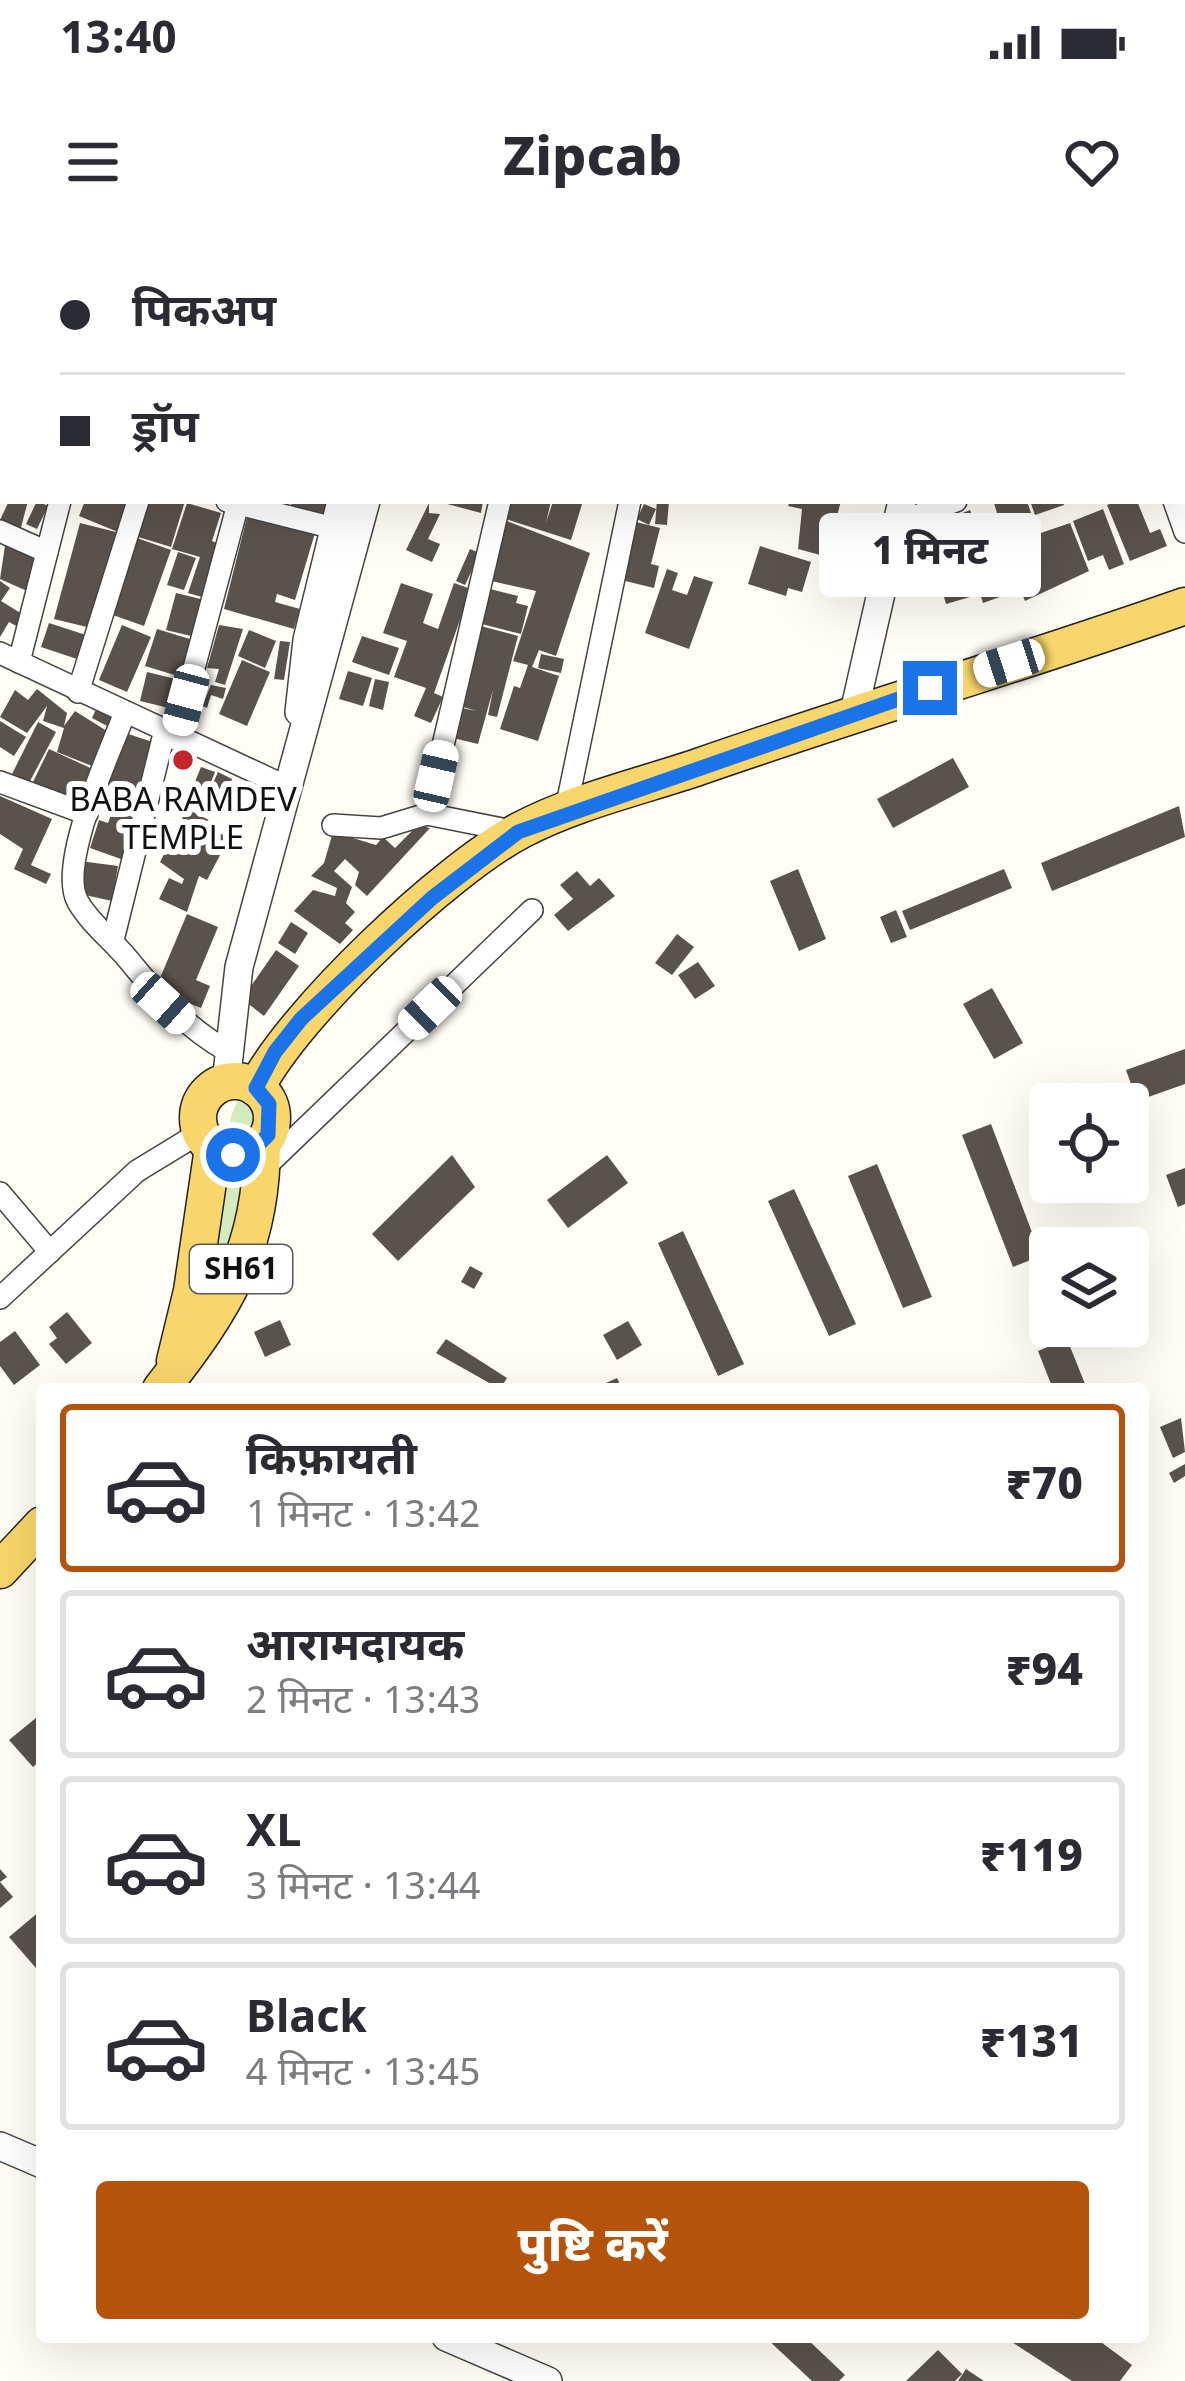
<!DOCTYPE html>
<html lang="hi">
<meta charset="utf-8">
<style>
:root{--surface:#fff;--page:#f7f7f7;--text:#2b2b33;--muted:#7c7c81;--line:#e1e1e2;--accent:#b45309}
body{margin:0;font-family:Georgia,"Noto Sans Devanagari",serif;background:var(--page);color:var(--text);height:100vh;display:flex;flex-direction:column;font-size:45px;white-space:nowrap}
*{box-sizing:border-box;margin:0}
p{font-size:39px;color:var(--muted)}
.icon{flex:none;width:66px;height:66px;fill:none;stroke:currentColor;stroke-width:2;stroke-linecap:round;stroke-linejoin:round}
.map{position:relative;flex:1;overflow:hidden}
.panel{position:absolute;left:36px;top:1143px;width:1113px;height:960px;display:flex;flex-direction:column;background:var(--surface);border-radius:12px;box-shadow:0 12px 48px #0002}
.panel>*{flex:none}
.banner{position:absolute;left:0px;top:0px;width:1185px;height:264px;box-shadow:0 12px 48px #0002;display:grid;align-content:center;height:264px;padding:0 60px;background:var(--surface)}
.controls{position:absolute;left:1029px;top:843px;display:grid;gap:24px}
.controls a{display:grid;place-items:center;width:120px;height:120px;border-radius:12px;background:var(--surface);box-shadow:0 12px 48px #0002;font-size:60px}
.end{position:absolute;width:54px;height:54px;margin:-27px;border:15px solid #1a73e8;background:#fff;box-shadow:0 0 0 6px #fff}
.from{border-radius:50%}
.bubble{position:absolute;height:84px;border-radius:12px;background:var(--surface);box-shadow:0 12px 48px #0002;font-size:39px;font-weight:800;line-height:84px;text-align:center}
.car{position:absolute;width:36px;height:72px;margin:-36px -18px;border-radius:15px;box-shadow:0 0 9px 3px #0007;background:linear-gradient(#fff 24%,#345 0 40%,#fff 0 76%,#345 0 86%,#fff 0)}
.banner b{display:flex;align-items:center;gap:42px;height:114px;font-size:45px}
.banner b+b{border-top:3px solid var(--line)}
.banner i{width:30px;height:30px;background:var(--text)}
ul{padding:21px 0 0;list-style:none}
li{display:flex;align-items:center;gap:36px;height:168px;margin:0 24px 18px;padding:0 36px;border:6px solid var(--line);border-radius:12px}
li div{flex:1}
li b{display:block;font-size:45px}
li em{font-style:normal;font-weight:800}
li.on{border-color:var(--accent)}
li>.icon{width:108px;height:108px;stroke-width:1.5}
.cta{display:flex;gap:24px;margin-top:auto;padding:24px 60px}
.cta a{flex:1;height:138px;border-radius:12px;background:var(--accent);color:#fff;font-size:48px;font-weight:800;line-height:138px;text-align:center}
.status{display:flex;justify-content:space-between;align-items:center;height:84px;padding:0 60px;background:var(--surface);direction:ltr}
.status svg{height:33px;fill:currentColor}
header{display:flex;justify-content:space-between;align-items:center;height:156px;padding:0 60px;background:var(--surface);font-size:54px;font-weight:800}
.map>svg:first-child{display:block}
</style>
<div class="status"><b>13:40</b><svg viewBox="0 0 49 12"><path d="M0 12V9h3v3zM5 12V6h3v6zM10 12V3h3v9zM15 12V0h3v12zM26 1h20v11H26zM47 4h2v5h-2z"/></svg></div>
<header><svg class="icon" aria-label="menu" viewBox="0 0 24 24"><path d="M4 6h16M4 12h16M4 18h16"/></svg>Zipcab<svg class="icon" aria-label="heart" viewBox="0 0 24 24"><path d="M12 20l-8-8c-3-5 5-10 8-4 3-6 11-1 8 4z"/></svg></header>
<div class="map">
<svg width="1185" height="2141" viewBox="0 0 1185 2141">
<rect width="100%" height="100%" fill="#fffdf5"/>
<polygon fill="#d5ebbd" points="254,846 262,871 239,1020 201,1062 231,876 239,857"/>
<g fill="#5a524d">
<polygon points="9,261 28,261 20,291 0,280"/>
<polygon points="37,261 48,266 37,289 26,284"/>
<polygon points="85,261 130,261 118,292 79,276"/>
<polygon points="146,261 185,261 171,307 135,296"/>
<polygon points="292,261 328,261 325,274 291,266"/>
<polygon points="436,261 483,261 481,273"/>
<polygon points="510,261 551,261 546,283 553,261 583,261 571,300 506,279"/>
<polygon points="657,261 669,261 667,285 655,284"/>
<polygon points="790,261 841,261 833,291 842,294 835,319 798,309 802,269 788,266"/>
<polygon points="1027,261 1031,273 1000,283 994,263"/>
<polygon points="1030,261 1063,261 1064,265 1035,275"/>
<polygon points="1117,261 1137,261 1150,293 1160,289 1167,306 1130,321 1107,265"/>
<polygon points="187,263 221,273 212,301 219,304 209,359 188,353 200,317 172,309"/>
<polygon points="429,263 429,273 440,274 428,299 440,304 432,322 406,310"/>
<polygon points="644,264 656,269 649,285 637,279"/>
<polygon points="1103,269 1124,324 1109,330 1103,315 1088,321 1073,281"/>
<polygon points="970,270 974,280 991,274 1001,301 976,310 970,296 963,299 955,276"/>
<polygon points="248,273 315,293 295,360 277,354 275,362 300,369 294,389 224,369"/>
<polygon points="952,277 965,312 926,327 912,292"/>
<polygon points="507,281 590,313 556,416 539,410 532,427 559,436 538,501 500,489 514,446 520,448 528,425 513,421 536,351 487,340"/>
<polygon points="632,281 660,288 651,324 659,326 654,348 617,339"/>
<polygon points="80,283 116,292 91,388 54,379"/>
<polygon points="1070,283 1089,331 1025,361 1003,306"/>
<polygon points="137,298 171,310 144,386 110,374"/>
<polygon points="6,299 43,316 27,351 0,339"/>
<polygon points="760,306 811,322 802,352 788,348 786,356 748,344"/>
<polygon points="470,309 480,313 465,345 456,341"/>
<polygon points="998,311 1011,353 983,363 969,320"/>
<polygon points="178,312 196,318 184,350 167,345"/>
<polygon points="968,326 977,355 946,364 938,336"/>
<polygon points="667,329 678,333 672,350 687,355 694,336 713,342 689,409 645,393"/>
<polygon points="0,341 10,348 1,361 27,377 20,388 9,382 0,397"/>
<polygon points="401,343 433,354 423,383 438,389 454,343 471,349 434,453 443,457 431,483 414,476 426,448 394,437 407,401 383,393"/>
<polygon points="486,348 518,356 516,363 528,366 521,394 478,383"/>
<polygon points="176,353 209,361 195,397 166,390"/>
<polygon points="49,383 89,396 80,420 41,407"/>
<polygon points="122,385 151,397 127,452 99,440"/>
<polygon points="219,385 243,389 225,445 215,442 219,429 207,428"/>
<polygon points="477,385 518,396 497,477 488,475 493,450 478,504 449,497 457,467 477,471 459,466"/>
<polygon points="157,389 193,400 181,437 145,426"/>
<polygon points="249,390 276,401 265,428 238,416"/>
<polygon points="362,396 399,408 389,435 352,422"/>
<polygon points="280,401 290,402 284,440 274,439"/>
<polygon points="541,414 564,419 561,433 538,428"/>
<polygon points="242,420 270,432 247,486 219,474"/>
<polygon points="348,431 372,438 363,466 339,459"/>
<polygon points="147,432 184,441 177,470 140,461"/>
<polygon points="375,439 389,442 383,470 369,466"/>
<polygon points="211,445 226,448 223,459 211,455 207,468 202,466"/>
<polygon points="37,449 67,473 64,486 75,471 110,493 97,528 57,512 64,488 43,481 47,466 27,493 0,477 15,450 28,460"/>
<polygon points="97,467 117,477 111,488 92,478"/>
<polygon points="0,481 26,497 14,516 0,507"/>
<polygon points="38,482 56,492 29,543 12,534"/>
<polygon points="119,491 159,504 121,619 90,608 99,580 108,583 112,572 94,566"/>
<polygon points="49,509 97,531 81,566 32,544"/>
<polygon points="953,518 969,547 893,588 877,559"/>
<polygon points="201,527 215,532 206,555 192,549"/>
<polygon points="218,532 232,539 221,574 207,569 212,557 218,558 208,554"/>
<polygon points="191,551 206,555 206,570 187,566"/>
<polygon points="0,556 52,579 31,625 51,634 46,644 14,629 23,609 0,594"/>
<polygon points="1179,566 1185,597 1052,651 1041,623"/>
<polygon points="187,569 217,584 213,590 229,598 207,640 199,636 187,672 159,659 169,638 182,644 184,639 160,622"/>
<polygon points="418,585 430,588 367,656 355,645 359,632 345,619 334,631 352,647 346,663 355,672 345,683 353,690 340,704 294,671 313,650 335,656 337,648 311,636 324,623 333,592 376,605 383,597 395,608"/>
<polygon points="80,621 118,626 112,661 76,653"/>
<polygon points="798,629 826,699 799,711 770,641"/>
<polygon points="1004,629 1012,648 910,690 902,671"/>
<polygon points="577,631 590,646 599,638 615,656 568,691 554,675 573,659 560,645"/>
<polygon points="896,670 907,697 891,703 880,677"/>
<polygon points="187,674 218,687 196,740 210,746 201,768 155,750"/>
<polygon points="291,682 308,693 295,714 278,703"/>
<polygon points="677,694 694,707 672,735 655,723"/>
<polygon points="276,710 299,726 264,776 242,759"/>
<polygon points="698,722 715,746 695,759 678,735"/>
<polygon points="992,748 1023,803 994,819 963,764"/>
<polygon points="1185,809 1185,844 1137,861 1126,830"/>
<polygon points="991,884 1041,1016 1013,1027 962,895"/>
<polygon points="452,915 475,947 398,1021 372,994"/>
<polygon points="607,915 628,943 568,988 547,960"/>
<polygon points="877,924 932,1057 903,1068 848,936"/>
<polygon points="1185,928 1185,964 1178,967 1166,935"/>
<polygon points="794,949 856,1084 829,1096 768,961"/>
<polygon points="683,991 744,1124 718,1136 658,1003"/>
<polygon points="470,1026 483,1033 474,1049 461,1042"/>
<polygon points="67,1072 92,1103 66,1124 49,1104 57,1098 49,1087"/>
<polygon points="280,1080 291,1105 265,1117 254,1092"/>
<polygon points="628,1081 642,1105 617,1120 603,1095"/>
<polygon points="15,1091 40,1125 14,1145 0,1126 0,1102"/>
<polygon points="446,1099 507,1138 500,1149 436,1113"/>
<polygon points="1067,1099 1087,1149 1053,1149 1038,1111"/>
<polygon points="617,1138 622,1149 593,1149"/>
<polygon points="1181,1178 1185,1212 1173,1218 1160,1187"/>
<polygon points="1185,1224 1185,1236 1174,1243 1169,1233"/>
<polygon points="42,1473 42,1519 33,1527 9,1500"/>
<polygon points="0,1629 7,1637 0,1642 13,1657 0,1668"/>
<polygon points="40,1671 42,1673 42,1735 9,1697"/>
<polygon points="765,2097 805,2097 845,2135 839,2141 812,2141"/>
<polygon points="1004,2097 1094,2097 1132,2125 1120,2141 1072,2141"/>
<polygon points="938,2110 962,2134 955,2141 906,2141"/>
<polygon points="966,2129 984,2141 958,2141"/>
</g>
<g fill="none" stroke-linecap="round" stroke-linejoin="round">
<g stroke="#444" stroke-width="24">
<g id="minor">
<polyline points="292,0 304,3"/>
<polyline points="128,3 129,0"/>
<polyline points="699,3 699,0"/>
<polyline points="0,18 3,19"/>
<polyline points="1182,80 1185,80"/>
<polyline points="1182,106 1185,114"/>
<polyline points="0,116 3,116"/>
<polyline points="227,261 334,288"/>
<polyline points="1174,261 1185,292"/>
<polyline points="897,283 956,261"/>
<polyline points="0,291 47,312"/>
<polyline points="0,413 285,546"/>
<polyline points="19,422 60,261"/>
<polyline points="78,452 138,261"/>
<path d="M124,475C109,514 57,626 78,662C90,683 112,700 127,718C158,756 186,788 229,812"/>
<polyline points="175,499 238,264"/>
<polyline points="0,542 87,574"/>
<polyline points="427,574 500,261"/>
<polyline points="565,574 630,261"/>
<polyline points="333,585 381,588 427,574 517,592"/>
<polyline points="113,700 164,494"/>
<polyline points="262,930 532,670"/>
<polyline points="0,953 50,1012"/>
<polyline points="0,1058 137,931 201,892"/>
</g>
</g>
<g stroke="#444" stroke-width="30">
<g id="tertiary">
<polyline points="409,3 410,0"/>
<polyline points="434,3 435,0"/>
<polyline points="961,3 962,0"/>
<polyline points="299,472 307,400 341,261"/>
<polyline points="854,472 902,261"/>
<polyline points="226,843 239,727 366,261"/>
<polyline points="0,1906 42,1924"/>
<polyline points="446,2097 548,2141"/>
</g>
</g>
<g stroke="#222" stroke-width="39">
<g id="primary">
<circle cx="235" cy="878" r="37"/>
<path d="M256,848C295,772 445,630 521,590C576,561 643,546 701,526C862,470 1025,422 1185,366"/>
<polyline points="175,1121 192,1051 213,908"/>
<path d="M161,1149C225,1067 262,1010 262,903"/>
<polyline points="0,1330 42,1285"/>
</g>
</g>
<use href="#minor" stroke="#fff" stroke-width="21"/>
<use href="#tertiary" stroke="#fff" stroke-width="27"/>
<use href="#primary" stroke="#f9d66b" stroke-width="36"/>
</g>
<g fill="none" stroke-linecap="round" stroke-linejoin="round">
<polyline stroke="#1a73e8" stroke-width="15" points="233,915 253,910 268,895 269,864 256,848 275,812 301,779 432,658 518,592 930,448"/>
</g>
<circle fill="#c4262e" stroke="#fff" stroke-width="4.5" cx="183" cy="520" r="12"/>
<g text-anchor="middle" stroke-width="12" stroke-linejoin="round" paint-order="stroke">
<rect fill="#fff" stroke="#585858" stroke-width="3" x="190" y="1005" width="102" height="48" rx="9"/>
<g font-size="30" font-weight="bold" fill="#111">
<text x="241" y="1039">SH61</text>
</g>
<g font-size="33" fill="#111" stroke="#fff">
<text x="183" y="571">BABA RAMDEV<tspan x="183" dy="38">TEMPLE</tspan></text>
</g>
</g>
</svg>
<div class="controls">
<a><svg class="icon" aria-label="locate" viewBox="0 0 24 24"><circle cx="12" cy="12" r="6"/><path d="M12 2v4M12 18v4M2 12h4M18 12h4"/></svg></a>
<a><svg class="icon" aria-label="layers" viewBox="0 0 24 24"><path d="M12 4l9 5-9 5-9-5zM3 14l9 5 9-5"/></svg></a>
</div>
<i class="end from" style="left:233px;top:915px"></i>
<i class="end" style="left:930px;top:448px"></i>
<div class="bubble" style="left:819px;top:273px;width:222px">1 मिनट</div>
<i class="car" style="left:1009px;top:423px;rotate:252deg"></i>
<i class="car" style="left:186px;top:460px;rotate:195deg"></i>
<i class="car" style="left:436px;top:536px;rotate:13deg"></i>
<i class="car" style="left:163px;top:763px;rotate:132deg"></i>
<i class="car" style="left:430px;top:768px;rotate:226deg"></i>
<div class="banner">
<b><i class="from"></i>पिकअप</b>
<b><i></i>ड्रॉप</b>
</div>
<section class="panel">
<ul>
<li class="on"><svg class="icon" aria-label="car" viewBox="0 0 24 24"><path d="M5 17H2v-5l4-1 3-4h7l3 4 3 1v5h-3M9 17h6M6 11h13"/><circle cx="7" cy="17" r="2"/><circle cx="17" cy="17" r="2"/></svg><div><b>किफ़ायती</b><p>1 मिनट · 13:42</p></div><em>₹70</em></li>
<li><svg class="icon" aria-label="car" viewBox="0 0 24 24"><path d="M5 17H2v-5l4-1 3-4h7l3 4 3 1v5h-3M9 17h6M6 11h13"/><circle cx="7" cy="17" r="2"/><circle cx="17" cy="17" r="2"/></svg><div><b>आरामदायक</b><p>2 मिनट · 13:43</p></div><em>₹94</em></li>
<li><svg class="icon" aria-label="car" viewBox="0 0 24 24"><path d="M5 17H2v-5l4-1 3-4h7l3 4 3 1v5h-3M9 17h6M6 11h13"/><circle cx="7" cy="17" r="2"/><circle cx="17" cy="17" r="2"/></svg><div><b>XL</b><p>3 मिनट · 13:44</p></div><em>₹119</em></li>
<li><svg class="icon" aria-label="car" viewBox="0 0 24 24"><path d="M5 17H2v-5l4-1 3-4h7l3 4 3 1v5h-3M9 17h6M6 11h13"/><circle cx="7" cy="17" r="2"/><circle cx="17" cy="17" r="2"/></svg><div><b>Black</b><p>4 मिनट · 13:45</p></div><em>₹131</em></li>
</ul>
<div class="cta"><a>पुष्टि करें</a></div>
</section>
</div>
